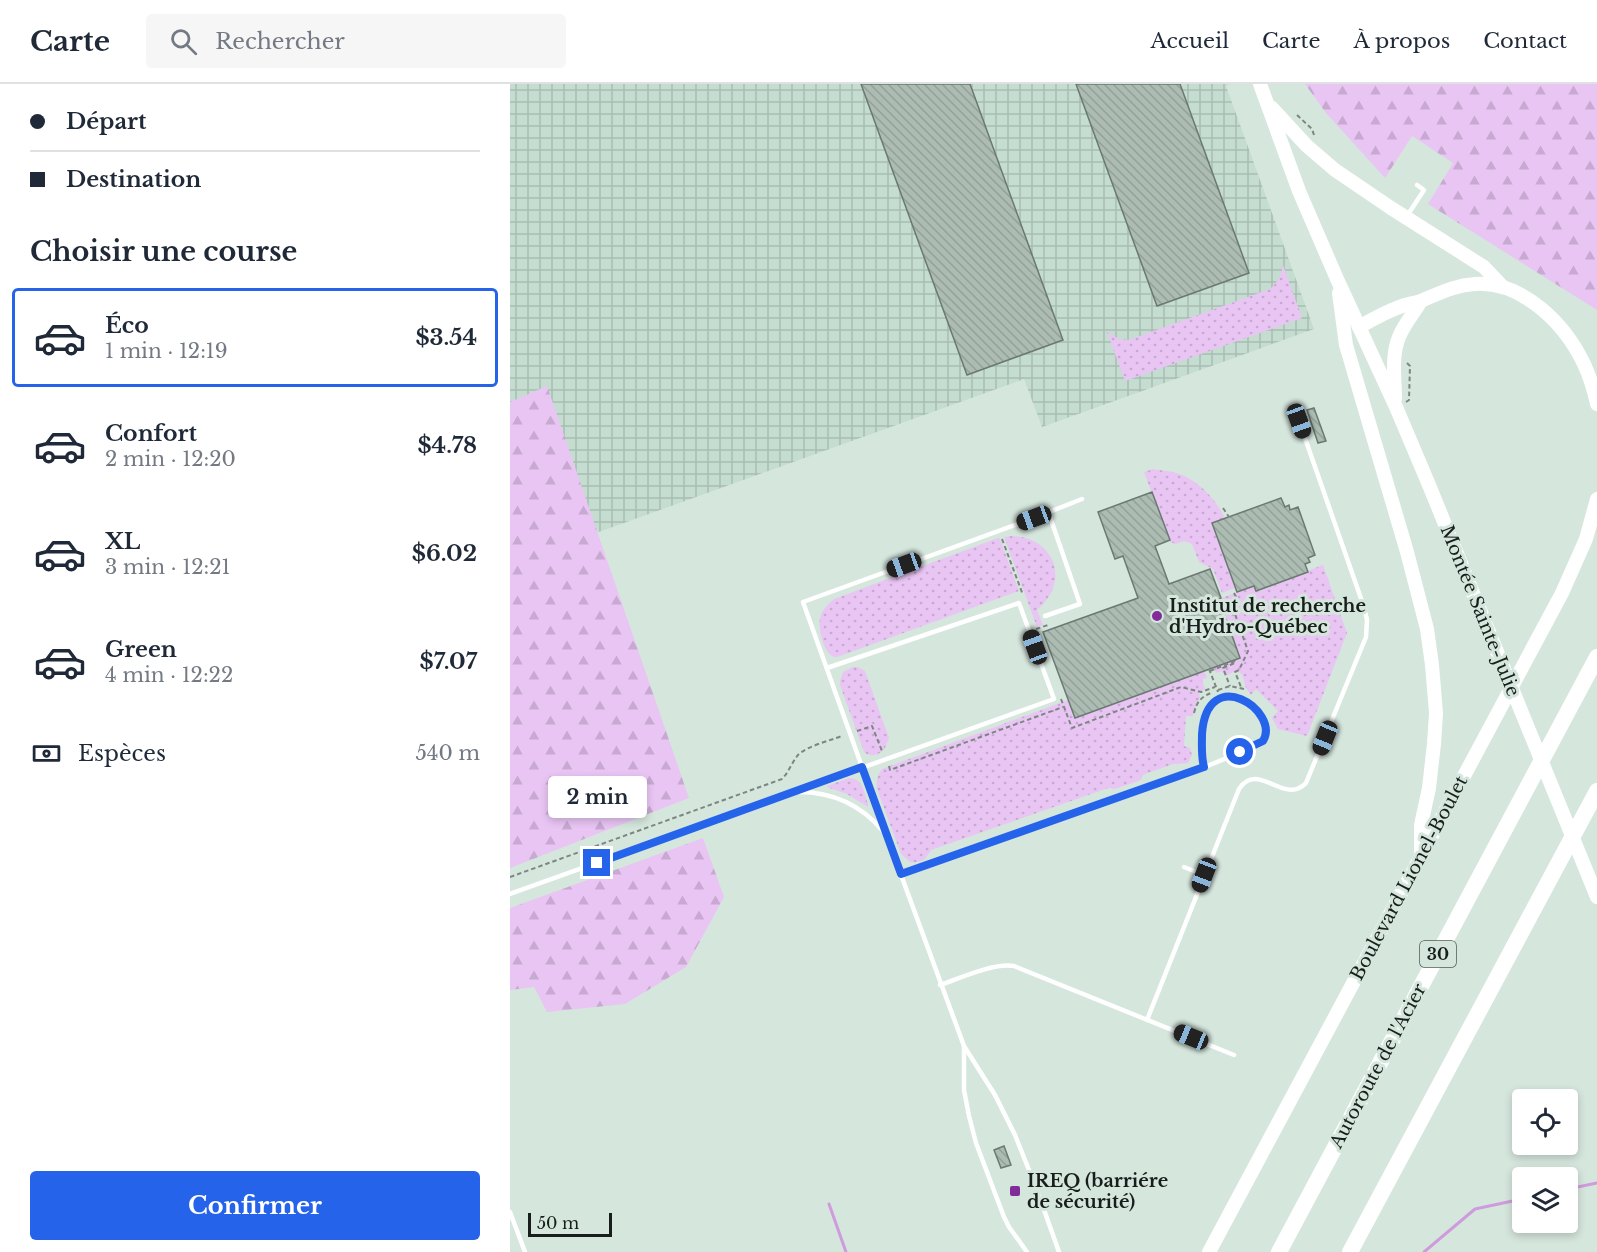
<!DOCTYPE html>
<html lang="fr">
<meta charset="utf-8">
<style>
:root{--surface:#fff;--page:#f6f6f7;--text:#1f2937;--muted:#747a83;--line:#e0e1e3;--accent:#2563eb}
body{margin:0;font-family:"Libre Baskerville",serif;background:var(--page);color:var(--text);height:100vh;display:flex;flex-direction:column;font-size:22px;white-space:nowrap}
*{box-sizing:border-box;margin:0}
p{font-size:20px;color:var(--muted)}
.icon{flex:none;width:33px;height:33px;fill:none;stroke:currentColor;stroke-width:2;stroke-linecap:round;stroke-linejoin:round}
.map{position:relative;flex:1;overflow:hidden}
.details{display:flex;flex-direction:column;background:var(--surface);width:510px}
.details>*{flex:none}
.guide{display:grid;align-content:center;height:132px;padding:0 30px;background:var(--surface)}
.tools{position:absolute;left:1002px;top:1005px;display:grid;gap:12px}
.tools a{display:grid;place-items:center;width:66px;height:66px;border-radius:6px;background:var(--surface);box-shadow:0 3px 9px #0003;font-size:30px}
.scale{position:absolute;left:18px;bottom:15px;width:84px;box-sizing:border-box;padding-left:6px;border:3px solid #181e1b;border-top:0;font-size:16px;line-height:21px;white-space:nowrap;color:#181e1b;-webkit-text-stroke:4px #d5e6dd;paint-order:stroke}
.end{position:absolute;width:27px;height:27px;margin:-14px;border:8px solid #2563eb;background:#fff;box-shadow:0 0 0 3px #fff}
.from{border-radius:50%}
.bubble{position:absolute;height:42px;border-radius:6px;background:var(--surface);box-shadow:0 3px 9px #0003;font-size:20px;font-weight:700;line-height:42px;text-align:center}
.car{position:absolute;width:18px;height:36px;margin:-18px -9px;border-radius:8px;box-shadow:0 0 4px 2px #0007;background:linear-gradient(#222 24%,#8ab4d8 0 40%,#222 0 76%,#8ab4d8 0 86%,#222 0)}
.guide b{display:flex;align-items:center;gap:21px;height:57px;font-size:22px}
.guide b+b{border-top:2px solid var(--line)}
.guide i{width:15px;height:15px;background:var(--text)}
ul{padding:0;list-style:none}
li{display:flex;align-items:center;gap:18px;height:99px;margin:0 12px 9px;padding:0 18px;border:3px solid transparent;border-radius:6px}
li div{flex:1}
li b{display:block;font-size:22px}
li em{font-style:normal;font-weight:700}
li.active{border-color:var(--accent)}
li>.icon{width:54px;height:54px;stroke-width:1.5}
h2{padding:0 30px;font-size:27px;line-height:72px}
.pay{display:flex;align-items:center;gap:15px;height:66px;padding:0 30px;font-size:22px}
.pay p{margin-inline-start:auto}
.cta{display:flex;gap:12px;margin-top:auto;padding:12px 30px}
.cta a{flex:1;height:69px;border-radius:6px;background:var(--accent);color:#fff;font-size:24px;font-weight:700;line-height:69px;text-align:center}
header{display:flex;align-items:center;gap:36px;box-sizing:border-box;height:84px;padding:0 30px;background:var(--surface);border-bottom:2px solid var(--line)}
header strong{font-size:28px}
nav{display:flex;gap:33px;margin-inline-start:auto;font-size:21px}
.search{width:420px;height:54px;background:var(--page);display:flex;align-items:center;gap:15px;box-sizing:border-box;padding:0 21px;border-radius:6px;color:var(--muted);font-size:22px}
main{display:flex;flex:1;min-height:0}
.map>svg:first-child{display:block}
</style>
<header>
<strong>Carte</strong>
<div class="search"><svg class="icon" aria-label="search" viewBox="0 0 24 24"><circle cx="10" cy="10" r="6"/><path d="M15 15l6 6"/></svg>Rechercher</div>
<nav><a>Accueil</a><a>Carte</a><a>À propos</a><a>Contact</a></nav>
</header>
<main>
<section class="details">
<div class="guide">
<b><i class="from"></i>Départ</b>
<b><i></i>Destination</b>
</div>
<h2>Choisir une course</h2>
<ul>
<li class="active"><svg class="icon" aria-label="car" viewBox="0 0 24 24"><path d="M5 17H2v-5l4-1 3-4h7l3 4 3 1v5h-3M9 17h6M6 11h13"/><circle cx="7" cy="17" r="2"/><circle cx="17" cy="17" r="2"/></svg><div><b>Éco</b><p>1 min · 12:19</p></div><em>$3.54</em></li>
<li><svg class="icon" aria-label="car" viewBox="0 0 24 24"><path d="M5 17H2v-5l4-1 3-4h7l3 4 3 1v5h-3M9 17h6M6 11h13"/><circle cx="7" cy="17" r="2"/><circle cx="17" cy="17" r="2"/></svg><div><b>Confort</b><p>2 min · 12:20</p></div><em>$4.78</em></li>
<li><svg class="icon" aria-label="car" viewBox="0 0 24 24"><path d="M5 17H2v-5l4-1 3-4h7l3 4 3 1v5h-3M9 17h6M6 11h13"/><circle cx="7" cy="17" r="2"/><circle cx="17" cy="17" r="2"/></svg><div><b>XL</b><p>3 min · 12:21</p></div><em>$6.02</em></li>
<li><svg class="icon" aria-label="car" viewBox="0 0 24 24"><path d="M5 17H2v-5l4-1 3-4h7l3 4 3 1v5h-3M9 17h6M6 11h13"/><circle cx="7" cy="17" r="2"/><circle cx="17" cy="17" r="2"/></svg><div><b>Green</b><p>4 min · 12:22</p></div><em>$7.07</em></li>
</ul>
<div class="pay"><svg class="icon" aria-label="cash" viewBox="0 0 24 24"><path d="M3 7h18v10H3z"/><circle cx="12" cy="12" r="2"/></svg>Espèces<p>540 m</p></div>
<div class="cta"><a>Confirmer</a></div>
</section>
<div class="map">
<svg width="1087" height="1168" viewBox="0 0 1087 1168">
<defs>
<pattern id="industrial-grid" width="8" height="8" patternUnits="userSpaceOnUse" patternTransform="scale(1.5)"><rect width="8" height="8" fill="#c5ddd0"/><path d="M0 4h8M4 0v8" fill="none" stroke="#a8bdb2"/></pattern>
<pattern id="grass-dots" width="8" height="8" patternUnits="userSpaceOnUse" patternTransform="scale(1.5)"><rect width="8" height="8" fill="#e9c5f4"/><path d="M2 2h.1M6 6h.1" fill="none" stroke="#c7a9d1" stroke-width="1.8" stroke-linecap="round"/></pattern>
<pattern id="forest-firs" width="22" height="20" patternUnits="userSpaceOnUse" patternTransform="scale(1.5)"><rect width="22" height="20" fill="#e9c5f4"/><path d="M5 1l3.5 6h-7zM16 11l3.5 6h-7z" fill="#c7a9d1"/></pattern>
<pattern id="building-back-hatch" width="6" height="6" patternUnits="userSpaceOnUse" patternTransform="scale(1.5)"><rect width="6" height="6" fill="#acbcb3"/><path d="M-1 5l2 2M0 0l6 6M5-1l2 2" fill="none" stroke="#93a199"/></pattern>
</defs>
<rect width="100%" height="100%" fill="#d5e6dd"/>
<polygon fill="url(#industrial-grid)" points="0,0 720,0 716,2 804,245 532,343 514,295 0,480"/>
<g fill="url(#grass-dots)">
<path d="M773,181L792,234L615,297L597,248L609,255L619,256L760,205C768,198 771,192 773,181Z"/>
<path d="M643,385C653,387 663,387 672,391C689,398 708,417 715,435L702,440L725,504L712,509L703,485L689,478L682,460L674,457L666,460L660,458L634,388Z"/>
<path d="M502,452C545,453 561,498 527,526L533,541L527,543L494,453Z"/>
<path d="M488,454L490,455L509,507L330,572C326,573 325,574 321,571C313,566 308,543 310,534C312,526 318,520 324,515Z"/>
<polygon points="813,481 837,549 797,652 768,645 762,634 768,627 746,605 741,611 736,604 732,590 726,587 715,592 712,587 706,589 704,584 730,574 709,515 744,502 746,507"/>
<path d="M343,583H348L355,587L379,654L374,666C368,671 361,674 354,668L330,601V597L333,588Z"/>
<path d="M694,587L697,593L692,596L695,606H691L689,609L690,614L686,620L683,632H676L674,662L680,664L682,671L678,679L663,680L635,690L632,692L631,696L605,705L598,704L421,766C415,776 413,779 400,778L391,770L367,705C366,697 367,692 372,685L558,616L565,634Z"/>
<path d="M339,694C353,694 354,709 358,720V723L337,710L317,703V702Z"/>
</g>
<g fill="url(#forest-firs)">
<polygon points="795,0 1087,0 1087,226 918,120 943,79 902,52 875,94 816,29"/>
<polygon points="37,302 179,714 0,784 0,318"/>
<polygon points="193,754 214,813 176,883 115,920 37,928 24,903 0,906 0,824"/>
</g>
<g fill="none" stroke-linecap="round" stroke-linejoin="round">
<g stroke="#ce9cdd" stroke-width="3">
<polyline points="1058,1105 1087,1099"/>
<polyline points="319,1120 336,1168"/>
<polyline points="914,1168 965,1125 1012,1115"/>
</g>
</g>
<g fill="url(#building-back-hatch)" stroke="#6a7971" stroke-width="1.5">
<polygon points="351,0 460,0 553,256 457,291"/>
<polygon points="566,0 670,0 739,189 647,222"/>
<polygon points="804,324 816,357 808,359 797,326"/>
<polygon points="642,408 660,456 645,462 659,500 700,485 711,514 709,515 730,574 565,634 533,548 628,514 613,472 605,475 588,428"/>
<polygon points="771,414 775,423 779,421 780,426 788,423 805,471 798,474 800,478 795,480 798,488 746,507 744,502 727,508 702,439"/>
<polygon points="494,1062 501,1081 491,1084 484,1066"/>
</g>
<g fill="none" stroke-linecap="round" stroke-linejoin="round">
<g stroke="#7c8781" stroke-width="2" stroke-dasharray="4.5 3" stroke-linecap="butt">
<polyline points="787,31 802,45 804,51"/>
<polyline points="896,318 899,316 900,282 897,279"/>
<polyline points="713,424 719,433"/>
<polyline points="492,455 513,511"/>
<polyline points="724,509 727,515 725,530 738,567 729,586 725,588 731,603"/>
<polyline points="526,545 538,541 538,539"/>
<polyline points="699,585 708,608"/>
<polyline points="700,587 725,577 725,579 713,584 720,602"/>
<polyline points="708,606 720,602 734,605"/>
<polyline points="551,615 562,644 671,603 691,608 705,603"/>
<path d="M684,629C687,617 691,613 703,608"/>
<polyline points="347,647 362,642 372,667"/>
<polyline points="379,682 380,686 553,623"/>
<path d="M0,793L272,695C279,688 282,678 288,671C295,663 321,656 332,652"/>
</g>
<g stroke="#fff" stroke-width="4.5">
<polyline points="897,132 914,106 907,101"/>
<polyline points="535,532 570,520 538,427"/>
<path d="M289,708C323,708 351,721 373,747"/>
<polyline points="674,783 694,791"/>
<path d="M391,791L695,683L748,661C784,638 697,574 693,646C692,658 690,671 695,683"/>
<polyline points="0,810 544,615 509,519 317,584"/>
<path d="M430,901C451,894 482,879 504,882L724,971"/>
<path d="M637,936L729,705C748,676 774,722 796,699L856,553L857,536L854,523L789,337"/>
<polyline points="454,962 454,1006 459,1032 466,1059 494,1133 499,1143 517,1168"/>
<polyline points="0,1128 15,1168"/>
<polyline points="549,1168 527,1106 505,1051 485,1011 454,962 376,750 293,518 524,434 572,415"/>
</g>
<g stroke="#fff" stroke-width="14">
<polyline points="750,0 789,107 827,195 886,323 919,401 1087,813"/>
<polyline points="762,24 797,62 825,86 881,124 974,183 993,203"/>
<polyline points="829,209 836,261 897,468 917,545 922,581 926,629 924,660 919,704 911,741 911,768"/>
<path d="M849,243C863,235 879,226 895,221C900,219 907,219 913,216C930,209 945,201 965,200C1013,197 1055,240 1074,280C1080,293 1084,306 1087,320"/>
<path d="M885,315C885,295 881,272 889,253C894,240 904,229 911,217"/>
<polyline points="699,1168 1052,509 1076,455 1087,415"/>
</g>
<g stroke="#fff" stroke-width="16">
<polyline points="769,1168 1087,573"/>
<polyline points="840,1168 1087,707"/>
</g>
</g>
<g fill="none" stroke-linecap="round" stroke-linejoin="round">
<path stroke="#2563eb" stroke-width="8" d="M87,779L352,683L391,790L694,683C691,672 692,661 692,650C697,578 771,627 753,657L730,668"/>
</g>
<g fill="#822c9a" stroke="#d5e6dd" stroke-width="2">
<circle cx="647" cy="532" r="6"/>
<rect x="499" y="1101" width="12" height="12" rx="3"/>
</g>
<g text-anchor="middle" stroke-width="6" stroke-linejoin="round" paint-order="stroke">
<rect fill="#d5e6dd" stroke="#515a55" stroke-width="1.5" x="910" y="857" width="36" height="26" rx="4.5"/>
<g font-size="16" font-weight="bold" fill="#181e1b">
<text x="928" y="876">30</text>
</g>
<g font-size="18" font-weight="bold" fill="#181e1b" stroke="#d5e6dd" text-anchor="start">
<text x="659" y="528">Institut de recherche<tspan x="659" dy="21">d'Hydro-Québec</tspan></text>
<text x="517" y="1103">IREQ (barriére<tspan x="517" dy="21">de sécurité)</tspan></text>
</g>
<g font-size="18" fill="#181e1b" stroke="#d5e6dd">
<text transform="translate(970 527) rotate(68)" y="6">Montée Sainte-Julie</text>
<text transform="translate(899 794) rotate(-62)" y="6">Boulevard Lionel-Boulet</text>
<text transform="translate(868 982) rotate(-62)" y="6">Autoroute de l'Acier</text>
</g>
</g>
</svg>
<div class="tools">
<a><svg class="icon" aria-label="locate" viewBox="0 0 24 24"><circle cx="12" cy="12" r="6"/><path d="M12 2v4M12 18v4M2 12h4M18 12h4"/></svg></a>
<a><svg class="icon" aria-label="layers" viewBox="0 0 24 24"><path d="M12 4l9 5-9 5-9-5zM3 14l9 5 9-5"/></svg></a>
</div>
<div class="scale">50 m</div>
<i class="end from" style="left:730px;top:668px"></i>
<i class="end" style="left:87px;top:779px"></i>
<div class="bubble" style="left:38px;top:692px;width:99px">2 min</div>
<i class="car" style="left:789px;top:337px;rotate:160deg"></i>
<i class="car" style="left:524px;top:434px;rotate:250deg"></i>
<i class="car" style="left:394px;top:481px;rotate:250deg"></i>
<i class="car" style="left:525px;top:563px;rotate:340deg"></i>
<i class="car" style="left:815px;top:654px;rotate:202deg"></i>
<i class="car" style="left:694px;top:791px;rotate:201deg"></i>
<i class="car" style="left:681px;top:953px;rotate:292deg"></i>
</div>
</main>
